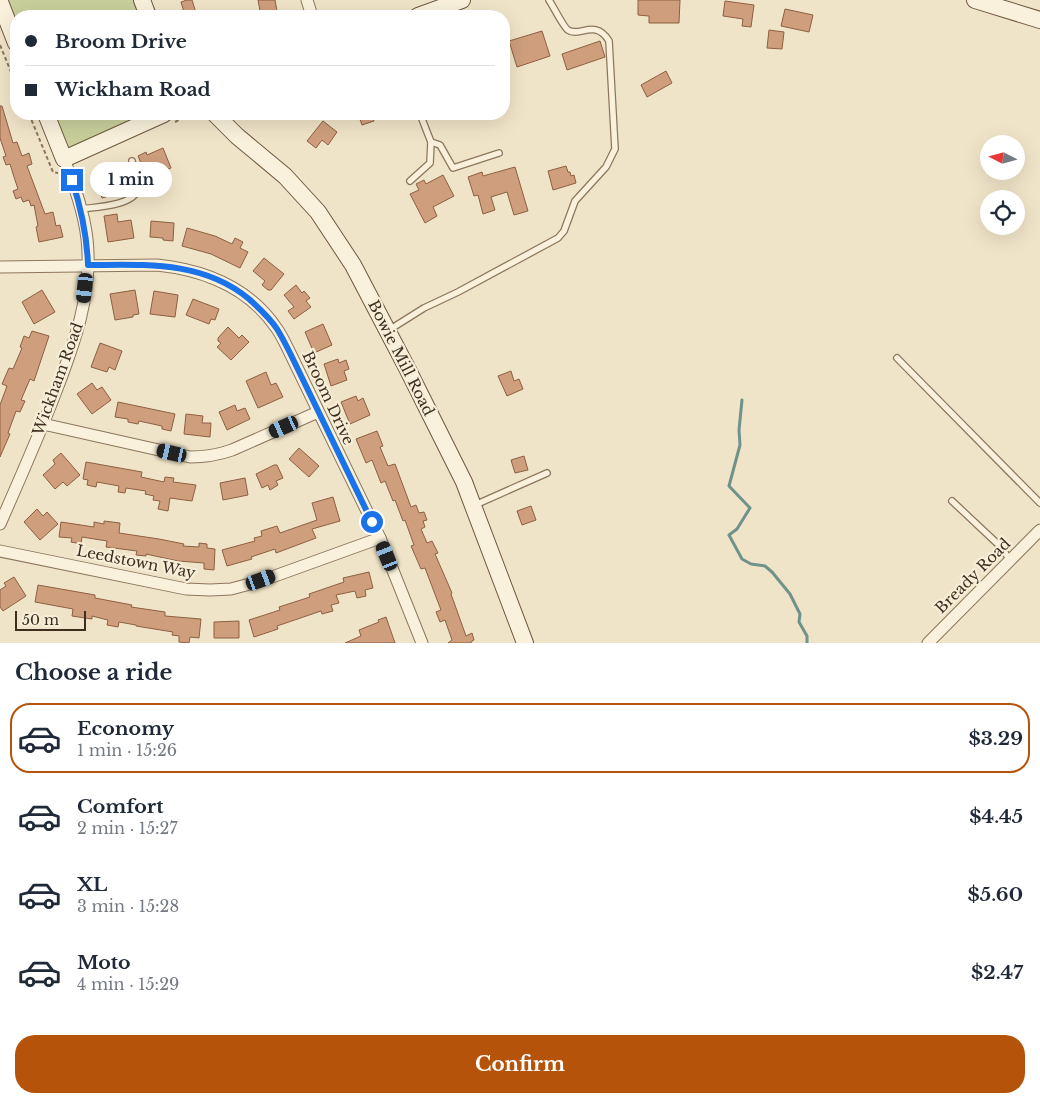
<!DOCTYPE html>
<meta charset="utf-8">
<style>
:root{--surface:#fff;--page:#f6f6f7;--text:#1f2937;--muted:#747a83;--line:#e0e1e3;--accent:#b45309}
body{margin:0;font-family:"Libre Baskerville",serif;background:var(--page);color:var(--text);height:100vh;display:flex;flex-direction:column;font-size:19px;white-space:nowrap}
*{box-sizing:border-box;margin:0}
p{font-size:16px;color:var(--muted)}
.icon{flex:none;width:28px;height:28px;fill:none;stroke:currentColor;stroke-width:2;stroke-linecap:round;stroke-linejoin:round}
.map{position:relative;height:643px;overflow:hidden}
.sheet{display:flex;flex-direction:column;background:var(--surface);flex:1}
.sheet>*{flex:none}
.banner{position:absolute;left:10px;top:10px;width:500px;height:110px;border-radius:20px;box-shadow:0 5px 20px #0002;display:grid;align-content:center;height:110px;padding:0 15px;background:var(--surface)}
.needle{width:32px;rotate:276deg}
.controls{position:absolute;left:980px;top:135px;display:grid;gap:10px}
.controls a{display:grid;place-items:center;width:45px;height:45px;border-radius:50%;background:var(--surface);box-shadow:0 5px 20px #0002;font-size:25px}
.scale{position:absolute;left:15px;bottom:12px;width:71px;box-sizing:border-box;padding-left:5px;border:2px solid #3d2e20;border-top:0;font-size:14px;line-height:18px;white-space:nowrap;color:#3d2e20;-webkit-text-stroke:4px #f7eed8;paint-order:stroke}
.end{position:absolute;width:22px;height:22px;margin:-11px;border:6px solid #1a73e8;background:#fff;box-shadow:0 0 0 2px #fff}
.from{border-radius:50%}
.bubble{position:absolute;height:35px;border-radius:18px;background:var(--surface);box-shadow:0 5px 20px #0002;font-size:16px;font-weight:700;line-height:35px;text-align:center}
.car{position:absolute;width:15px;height:30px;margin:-15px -8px;border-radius:6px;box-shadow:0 0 4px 1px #0007;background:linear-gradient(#222 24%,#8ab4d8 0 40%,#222 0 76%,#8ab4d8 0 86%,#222 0)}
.banner b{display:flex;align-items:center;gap:18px;height:48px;font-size:19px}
.banner b+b{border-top:1px solid var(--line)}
.banner i{width:12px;height:12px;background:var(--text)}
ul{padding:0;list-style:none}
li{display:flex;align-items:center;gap:15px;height:70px;margin:0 10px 8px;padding:0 5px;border:2px solid transparent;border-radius:20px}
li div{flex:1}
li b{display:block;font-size:19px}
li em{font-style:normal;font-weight:700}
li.active{border-color:var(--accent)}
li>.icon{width:45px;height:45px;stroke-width:1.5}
h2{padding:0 15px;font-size:22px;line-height:60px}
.primary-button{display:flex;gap:10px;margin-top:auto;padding:10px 15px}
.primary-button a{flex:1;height:58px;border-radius:20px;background:var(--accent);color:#fff;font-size:20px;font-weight:700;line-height:58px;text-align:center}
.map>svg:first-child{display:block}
</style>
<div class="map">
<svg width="1040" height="643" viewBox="0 0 1040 643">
<rect width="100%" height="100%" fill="#f0e4c8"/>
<g fill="#c9cf9b">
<polygon points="0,0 142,0 148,16 16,16 16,43"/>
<polygon points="46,114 164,114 64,159"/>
</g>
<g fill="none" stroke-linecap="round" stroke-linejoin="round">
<polyline stroke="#6f938a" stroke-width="3" points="742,400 739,430 740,445 729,486 750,508 737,529 729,535 742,559 751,564 765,566 772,572 790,594 800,614 799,622 807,636 807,643"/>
</g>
<g fill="#cf9f7d" stroke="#8d5f41">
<polygon points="187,0 192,0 197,16 185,16 181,2"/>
<polygon points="258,0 275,0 278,16 261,16"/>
<polygon points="638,0 680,0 679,23 649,23 649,16 638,15"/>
<polygon points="725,1 754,5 751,27 742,26 743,19 723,16"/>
<polygon points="785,9 813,15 809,32 781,26"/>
<polygon points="769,30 784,32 782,49 767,48"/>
<polygon points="542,31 550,56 517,67 509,41"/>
<polygon points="600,41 605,57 567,70 562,54"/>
<polygon points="666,71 672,83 647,97 641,85"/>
<polygon points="0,106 2,106 13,143 17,142 22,156 29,153 32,164 27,166 45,214 53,212 56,226 60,225 63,237 39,242 36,227 38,226 34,205 31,206 29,200 23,202 21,197 16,199 13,191 18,189 14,177 10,164 6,165 3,157 6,156 0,138"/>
<polygon points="358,114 372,114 374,121 362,125"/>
<polygon points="323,121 337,132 328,145 322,140 316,148 307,141"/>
<polygon points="163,148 171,168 147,178 138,156 146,152 147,155"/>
<polygon points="566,166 568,172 570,172 571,176 574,175 576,183 553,190 548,171"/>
<polygon points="515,167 528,211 514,215 507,192 491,197 495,210 483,214 478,195 474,196 468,177 482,172 483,176"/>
<polygon points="103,172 105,177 121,172 125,186 117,188 119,193 102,198 95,175"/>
<polygon points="443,175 454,196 433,207 437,216 425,223 410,194 419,190 416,184 424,180 426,184"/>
<polygon points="117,214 118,222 131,220 134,238 108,242 104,216"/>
<polygon points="151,221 174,223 173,241 163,240 163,238 150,237"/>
<polygon points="187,228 215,236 232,244 235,238 243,242 240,248 248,252 240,268 211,254 182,246"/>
<polygon points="264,258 284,274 271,290 268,290 262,285 265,281 253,271"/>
<polygon points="296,285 302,293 304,291 310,298 306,301 311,307 294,319 288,311 294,307 284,295"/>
<polygon points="42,290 55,312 34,324 22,302"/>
<polygon points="135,290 139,314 133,315 133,317 115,320 110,294"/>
<polygon points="154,291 178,295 175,317 150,314"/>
<polygon points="193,299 219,309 215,320 211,319 209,324 186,315"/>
<polygon points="323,324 332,345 314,353 305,332"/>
<polygon points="228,327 239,338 242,335 249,342 231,360 217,347 221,343 218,341 218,338"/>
<polygon points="32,331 49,336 34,381 30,379 21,400 25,401 20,412 16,411 8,433 10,434 0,457 0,405 7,386 2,384 9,368 13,369 22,348 20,347 24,336 29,338"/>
<polygon points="100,343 122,351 115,370 109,367 107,372 91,367"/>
<polygon points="338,359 339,363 346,360 349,369 344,371 347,380 331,386 324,364"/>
<polygon points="511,371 514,381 519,379 523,389 507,396 498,376"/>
<polygon points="266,372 271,385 276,383 283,397 258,408 246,381"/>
<polygon points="92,383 97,390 102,387 111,400 92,414 77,394"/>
<polygon points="356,396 358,401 363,398 370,415 350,424 341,402"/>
<polygon points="118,402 175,414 171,431 162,429 162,426 139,421 138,424 128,422 128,419 115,417"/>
<polygon points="235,405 237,411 245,408 250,419 227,430 219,412"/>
<polygon points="186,414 203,416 202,423 211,423 210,437 184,434"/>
<polygon points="377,431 383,446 380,447 388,466 395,464 411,507 416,505 419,513 424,512 427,520 423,521 425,527 421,529 427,543 432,541 438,553 435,554 452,593 451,594 466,636 472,633 474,640 471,642 471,643 448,643 452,640 445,620 440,622 436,612 441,610 425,568 421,569 411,546 414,545 405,520 403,521 395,500 393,501 385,481 381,483 372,460 366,463 356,439"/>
<polygon points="299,448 319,466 309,477 289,459"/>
<polygon points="61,453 80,475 67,486 63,482 55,489 43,475 55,464 53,460"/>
<polygon points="524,456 528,470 515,473 511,460"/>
<polygon points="86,462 142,472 141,477 164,482 165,477 174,478 173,482 196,485 192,501 170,498 168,511 158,509 160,501 153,500 154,496 145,494 146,491 126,488 125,493 118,492 119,486 97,482 96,487 87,485 88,480 83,479"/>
<polygon points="274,465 277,465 283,478 276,481 278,485 270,490 268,485 262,488 256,474"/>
<polygon points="245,478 248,495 223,500 220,483"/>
<polygon points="333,497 340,521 312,529 316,538 276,553 275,549 251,557 252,559 227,566 222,550 255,541 254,538 262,536 261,531 277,526 280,533 317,520 312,503"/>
<polygon points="531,506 536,520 522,525 517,511"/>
<polygon points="37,509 43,516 47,512 58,524 40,540 24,522"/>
<polygon points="104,521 120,523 119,533 159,539 184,544 183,546 199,547 199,543 207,544 207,548 215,549 214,570 204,569 204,563 178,561 146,554 146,556 136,555 137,551 106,547 107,541 82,537 81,544 71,542 72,538 59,537 61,522 94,527 94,522 104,524"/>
<polygon points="369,572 373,588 365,590 366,596 357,598 355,591 336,595 339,603 331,605 333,611 322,614 321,611 277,626 278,629 254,637 249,620 280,610 279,607 310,597 309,594 344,582 343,578"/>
<polygon points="14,577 26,596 3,611 0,607 0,590 6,586 4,583"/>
<polygon points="38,585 95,595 95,598 132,605 131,607 165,612 165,616 201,619 199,638 190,637 189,643 179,642 179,636 172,635 173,632 136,626 136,625 119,622 118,627 107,625 108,620 92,616 92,619 72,616 73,609 35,602"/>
<polygon points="386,617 395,643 345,643 361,636 359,630 379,622 378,620"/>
<polygon points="239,621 239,638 214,638 214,622"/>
</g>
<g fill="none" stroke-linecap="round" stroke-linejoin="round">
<g stroke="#8d765c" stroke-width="8">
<g id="lane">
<polyline points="420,114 431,142 440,145 453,168 499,153"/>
<polyline points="410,181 430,163 431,142"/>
<path d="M81,209C95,207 135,206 138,188C139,180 134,169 132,161"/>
<path d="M389,330L424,308L458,292L558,238L564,231L575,201L606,167L615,149L609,41C595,18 579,38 568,30C564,28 553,6 549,0"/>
<polyline points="897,358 1040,503"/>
<polyline points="952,501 1001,547 1010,560"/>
<polyline points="475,505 547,473"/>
</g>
</g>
<g stroke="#8d765c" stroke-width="13">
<g id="street">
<polyline points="307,0 312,16"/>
<path d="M0,267L157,265C205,270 249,287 277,329C282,336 286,345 290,353L380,538L422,643"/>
<path d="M43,424L190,457C205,457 218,455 232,450L318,412"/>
<path d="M0,524C19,481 38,438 55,394C74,345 93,293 87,239C84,212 74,185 64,159"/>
<polyline points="0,551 186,589 210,590 231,589 261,581 380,538"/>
<polyline points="928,643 1040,530"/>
</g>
</g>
<g stroke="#6f573f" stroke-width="18">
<g id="secondary">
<polyline points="142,0 148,16"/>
<polyline points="975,0 1040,20"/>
<polyline points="0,2 16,43"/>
<polyline points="418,16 462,0"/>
<polyline points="46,114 64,159 164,114"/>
<polyline points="215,114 237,136 285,176 318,212 353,265 407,368 464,482 525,643"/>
</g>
</g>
<g stroke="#8d765c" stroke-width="2" stroke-dasharray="4 2.5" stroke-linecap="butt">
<polyline points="0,45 16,84"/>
<polyline points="29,114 53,172 58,173"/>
<polyline points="175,122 186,116 192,117 194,114"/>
</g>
<use href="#lane" stroke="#faf1dc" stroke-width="5.5"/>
<use href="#street" stroke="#faf1dc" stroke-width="11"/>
<use href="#secondary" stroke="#faf1dc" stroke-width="16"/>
</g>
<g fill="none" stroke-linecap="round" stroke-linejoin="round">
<path stroke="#1a73e8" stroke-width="6" d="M72,180C81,208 87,235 88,265C144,265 202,260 249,299C259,308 270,318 277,329C282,337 286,345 290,353L372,522"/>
</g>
<g text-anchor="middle" stroke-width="4.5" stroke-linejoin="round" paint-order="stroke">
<g font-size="15" fill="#3d2e20" stroke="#f7eed8">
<text transform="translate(401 358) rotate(63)" y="5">Bowie Mill Road</text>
<text transform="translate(58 379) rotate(-70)" y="5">Wickham Road</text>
<text transform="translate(328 398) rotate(65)" y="5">Broom Drive</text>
<text transform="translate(136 562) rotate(11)" y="5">Leedstown Way</text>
<text transform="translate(973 576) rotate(-45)" y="5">Bready Road</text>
</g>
</g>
</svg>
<div class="controls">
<a><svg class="needle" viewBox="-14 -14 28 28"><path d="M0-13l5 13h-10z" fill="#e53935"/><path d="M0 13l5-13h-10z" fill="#747a83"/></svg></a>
<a><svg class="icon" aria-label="locate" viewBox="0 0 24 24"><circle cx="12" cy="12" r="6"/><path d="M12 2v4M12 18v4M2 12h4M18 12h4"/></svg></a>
</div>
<div class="scale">50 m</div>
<i class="end from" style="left:372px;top:522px"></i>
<i class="end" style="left:72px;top:180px"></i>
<div class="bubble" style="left:90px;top:162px;width:82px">1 min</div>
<i class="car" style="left:85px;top:288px;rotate:186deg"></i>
<i class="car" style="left:284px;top:427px;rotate:246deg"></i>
<i class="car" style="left:172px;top:453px;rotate:283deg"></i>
<i class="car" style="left:387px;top:556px;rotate:338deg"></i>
<i class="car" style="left:261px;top:580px;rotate:70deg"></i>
<div class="banner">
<b><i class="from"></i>Broom Drive</b>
<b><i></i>Wickham Road</b>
</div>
</div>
<section class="sheet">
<h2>Choose a ride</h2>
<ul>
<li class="active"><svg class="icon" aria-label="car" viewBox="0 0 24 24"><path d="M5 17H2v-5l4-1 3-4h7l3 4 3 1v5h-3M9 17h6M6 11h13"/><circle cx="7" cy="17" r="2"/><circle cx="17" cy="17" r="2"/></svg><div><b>Economy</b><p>1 min · 15:26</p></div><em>$3.29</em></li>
<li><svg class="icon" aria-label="car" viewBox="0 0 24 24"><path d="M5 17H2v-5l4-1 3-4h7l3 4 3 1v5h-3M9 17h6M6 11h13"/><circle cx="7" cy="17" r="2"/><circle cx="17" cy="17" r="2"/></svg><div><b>Comfort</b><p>2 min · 15:27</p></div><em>$4.45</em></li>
<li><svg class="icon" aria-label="car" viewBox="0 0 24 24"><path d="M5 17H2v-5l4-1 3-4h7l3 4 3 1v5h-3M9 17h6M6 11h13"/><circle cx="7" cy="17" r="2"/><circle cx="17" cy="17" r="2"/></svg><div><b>XL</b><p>3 min · 15:28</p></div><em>$5.60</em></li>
<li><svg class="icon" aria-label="car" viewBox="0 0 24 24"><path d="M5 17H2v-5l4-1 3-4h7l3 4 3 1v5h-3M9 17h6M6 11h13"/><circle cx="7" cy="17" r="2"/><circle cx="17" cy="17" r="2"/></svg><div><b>Moto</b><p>4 min · 15:29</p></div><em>$2.47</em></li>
</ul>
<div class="primary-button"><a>Confirm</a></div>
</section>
